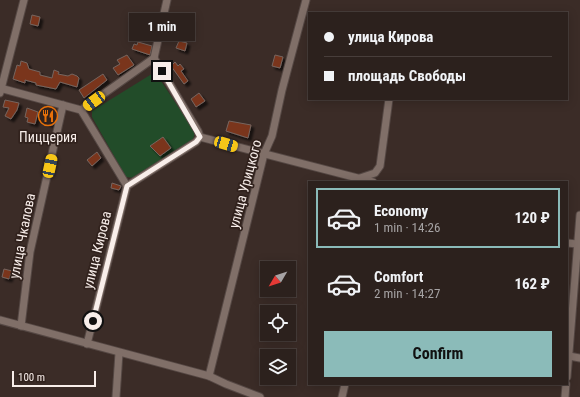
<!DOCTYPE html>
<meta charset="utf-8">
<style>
:root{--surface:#2c211d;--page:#382e2a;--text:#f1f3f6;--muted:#a6a3a4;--line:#483e3b;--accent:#8bbbb9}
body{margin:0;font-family:"Roboto Condensed",sans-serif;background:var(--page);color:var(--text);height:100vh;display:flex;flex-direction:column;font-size:15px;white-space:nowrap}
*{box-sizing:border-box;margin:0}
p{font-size:13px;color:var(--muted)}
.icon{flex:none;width:22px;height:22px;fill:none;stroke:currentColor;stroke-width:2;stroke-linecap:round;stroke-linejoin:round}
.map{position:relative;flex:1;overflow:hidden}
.sheet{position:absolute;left:308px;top:181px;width:260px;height:204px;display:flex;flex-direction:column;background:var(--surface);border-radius:0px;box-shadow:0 2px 10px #0003,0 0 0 1px var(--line)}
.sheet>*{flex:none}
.banner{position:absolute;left:308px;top:12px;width:260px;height:88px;border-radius:0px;box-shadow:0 2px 10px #0003,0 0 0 1px var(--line);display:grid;align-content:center;height:88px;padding:0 16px;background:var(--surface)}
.needle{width:26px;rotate:231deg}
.buttons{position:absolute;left:260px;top:261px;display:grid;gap:8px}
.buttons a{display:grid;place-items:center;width:36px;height:36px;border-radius:0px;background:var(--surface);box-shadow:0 2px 10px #0003,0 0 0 1px var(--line);font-size:20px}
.scale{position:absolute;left:12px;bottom:10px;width:84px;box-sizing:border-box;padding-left:4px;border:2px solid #f8eeea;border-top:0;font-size:11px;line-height:14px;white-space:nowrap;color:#f8eeea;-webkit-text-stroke:3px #31221d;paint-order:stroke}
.end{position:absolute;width:18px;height:18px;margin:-9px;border:5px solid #f8eeea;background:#111;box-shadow:0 0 0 2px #111}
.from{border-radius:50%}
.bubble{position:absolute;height:28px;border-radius:0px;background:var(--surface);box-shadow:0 2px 10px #0003,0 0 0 1px var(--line);font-size:13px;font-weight:700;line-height:28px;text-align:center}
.car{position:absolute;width:12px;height:24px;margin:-12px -6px;border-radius:5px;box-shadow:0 0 3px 1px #0007;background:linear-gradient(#f5c518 24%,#345 0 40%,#f5c518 0 76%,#345 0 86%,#f5c518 0)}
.banner b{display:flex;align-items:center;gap:14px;height:38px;font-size:15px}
.banner b+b{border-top:1px solid var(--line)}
.banner i{width:10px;height:10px;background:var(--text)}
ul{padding:7px 0 0;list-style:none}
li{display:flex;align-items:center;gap:12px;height:60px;margin:0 8px 6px;padding:0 8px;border:2px solid transparent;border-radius:0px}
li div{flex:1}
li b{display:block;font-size:15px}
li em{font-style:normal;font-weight:700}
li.selected{border-color:var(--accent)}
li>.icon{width:36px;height:36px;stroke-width:1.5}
.cta{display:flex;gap:8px;margin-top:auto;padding:8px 16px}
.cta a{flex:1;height:46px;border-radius:0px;background:var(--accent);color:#111;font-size:16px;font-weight:700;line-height:46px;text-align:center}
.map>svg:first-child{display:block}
</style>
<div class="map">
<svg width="580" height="397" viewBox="0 0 580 397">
<defs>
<filter id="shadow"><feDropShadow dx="3" dy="3" stdDeviation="1" flood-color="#0009"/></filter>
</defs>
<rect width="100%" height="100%" fill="#3b2c27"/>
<polygon fill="#224c29" points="155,72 195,132 193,140 134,178 126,177 92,117 92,111"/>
<g fill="#7a351c" stroke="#76655f" filter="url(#shadow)">
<polygon points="32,15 40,17 38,26 30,24"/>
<polygon points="179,41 187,43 185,51 176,48"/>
<polygon points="138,42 152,46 150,55 132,49 134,44 137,45"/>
<polygon points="127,55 134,65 118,75 113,68 120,64 117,60"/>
<polygon points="275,55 283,57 280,68 272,66"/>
<polygon points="21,61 27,63 29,69 40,72 40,75 52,78 54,70 59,72 58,74 68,76 72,74 77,76 79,78 77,87 60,82 56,89 36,85 36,83 25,80 25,83 13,79 17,65 20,66"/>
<polygon points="175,62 178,66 180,64 184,69 181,71 188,81 184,84 171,66"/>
<polygon points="103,74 107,80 84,98 79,90"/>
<polygon points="199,93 205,101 196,107 191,99"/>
<polygon points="5,100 19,103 17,110 11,119 5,116 9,108 3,107"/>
<polygon points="27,108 38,112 35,124 27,122 28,118 25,117"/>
<polygon points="47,113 55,115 53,125 44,122"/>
<polygon points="229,121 251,125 248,138 226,131"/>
<polygon points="163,137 171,148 160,156 150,146"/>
<polygon points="97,152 101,158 92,166 87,160"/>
<polygon points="112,183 121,186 119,190 111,188"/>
<polygon points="4,269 12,271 9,279 2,277"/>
</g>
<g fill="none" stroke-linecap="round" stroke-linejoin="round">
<g stroke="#554844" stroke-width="9">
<g id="minor">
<polyline points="154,58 167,0"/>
<polyline points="0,88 81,110"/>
<polyline points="0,93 24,0"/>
<polyline points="81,110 154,58 198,131 200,137 196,142 127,186"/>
<polyline points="81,110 127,186"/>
<polyline points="200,137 373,182"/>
<polyline points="360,178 375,173 380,166 389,99"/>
<polyline points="567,243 577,244"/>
<polyline points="0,320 209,376 226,384 260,397"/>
<polyline points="21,326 30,252 63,105"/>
<polyline points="87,344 127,186"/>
<polyline points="569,356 580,358"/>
<polyline points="209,376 264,154 272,136 282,90 306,0"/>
<polyline points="567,377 580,215"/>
<polyline points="116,397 119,353"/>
<polyline points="342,397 345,384"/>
<polyline points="565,397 566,384"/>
</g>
</g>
<use href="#minor" stroke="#806f68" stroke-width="7"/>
</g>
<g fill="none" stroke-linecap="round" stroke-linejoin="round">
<polyline stroke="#f8eeea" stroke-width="5" points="93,321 127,186 196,142 200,137 162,71"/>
</g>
<defs>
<g id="restaurant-ring" transform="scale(1)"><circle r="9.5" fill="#31221d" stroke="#e8710a" stroke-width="1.5"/><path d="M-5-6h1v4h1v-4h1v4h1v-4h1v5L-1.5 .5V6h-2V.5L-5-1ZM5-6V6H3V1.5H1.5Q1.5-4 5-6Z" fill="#e8710a"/></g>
</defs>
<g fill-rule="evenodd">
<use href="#restaurant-ring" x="48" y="116"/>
</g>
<g text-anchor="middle" stroke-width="3.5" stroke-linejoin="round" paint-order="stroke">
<g font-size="14" fill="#f8eeea" stroke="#31221d">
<text x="48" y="142">Пиццерия</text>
</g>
<g font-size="14" fill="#f8eeea" stroke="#31221d">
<text transform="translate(245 184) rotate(-75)" y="5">улица Урицкого</text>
<text transform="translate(22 236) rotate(-79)" y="5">улица Чкалова</text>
<text transform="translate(97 250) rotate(-76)" y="5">улица Кирова</text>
</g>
</g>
</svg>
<div class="buttons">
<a><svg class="needle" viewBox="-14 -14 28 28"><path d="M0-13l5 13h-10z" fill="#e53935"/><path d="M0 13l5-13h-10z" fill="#a6a3a4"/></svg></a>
<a><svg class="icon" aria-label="locate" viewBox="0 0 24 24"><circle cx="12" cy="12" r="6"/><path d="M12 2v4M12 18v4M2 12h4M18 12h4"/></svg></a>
<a><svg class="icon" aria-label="layers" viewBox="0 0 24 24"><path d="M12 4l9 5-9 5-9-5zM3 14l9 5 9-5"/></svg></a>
</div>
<div class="scale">100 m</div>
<i class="end from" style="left:93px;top:321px"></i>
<i class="end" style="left:162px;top:71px"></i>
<div class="bubble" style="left:129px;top:13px;width:66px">1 min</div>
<i class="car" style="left:94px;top:101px;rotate:234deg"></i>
<i class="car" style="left:226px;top:144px;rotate:106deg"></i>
<i class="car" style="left:50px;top:166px;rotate:12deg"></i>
<div class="banner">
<b><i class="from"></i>улица Кирова</b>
<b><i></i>площадь Свободы</b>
</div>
<section class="sheet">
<ul>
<li class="selected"><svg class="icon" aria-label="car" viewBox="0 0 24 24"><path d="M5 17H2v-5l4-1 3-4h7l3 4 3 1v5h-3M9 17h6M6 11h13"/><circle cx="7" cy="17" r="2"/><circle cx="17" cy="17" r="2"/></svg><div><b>Economy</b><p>1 min · 14:26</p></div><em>120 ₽</em></li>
<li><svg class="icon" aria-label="car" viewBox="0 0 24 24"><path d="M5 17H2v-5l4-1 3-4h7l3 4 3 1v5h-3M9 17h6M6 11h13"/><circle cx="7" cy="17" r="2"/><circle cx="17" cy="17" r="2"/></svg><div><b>Comfort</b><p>2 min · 14:27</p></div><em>162 ₽</em></li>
</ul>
<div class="cta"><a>Confirm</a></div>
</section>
</div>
